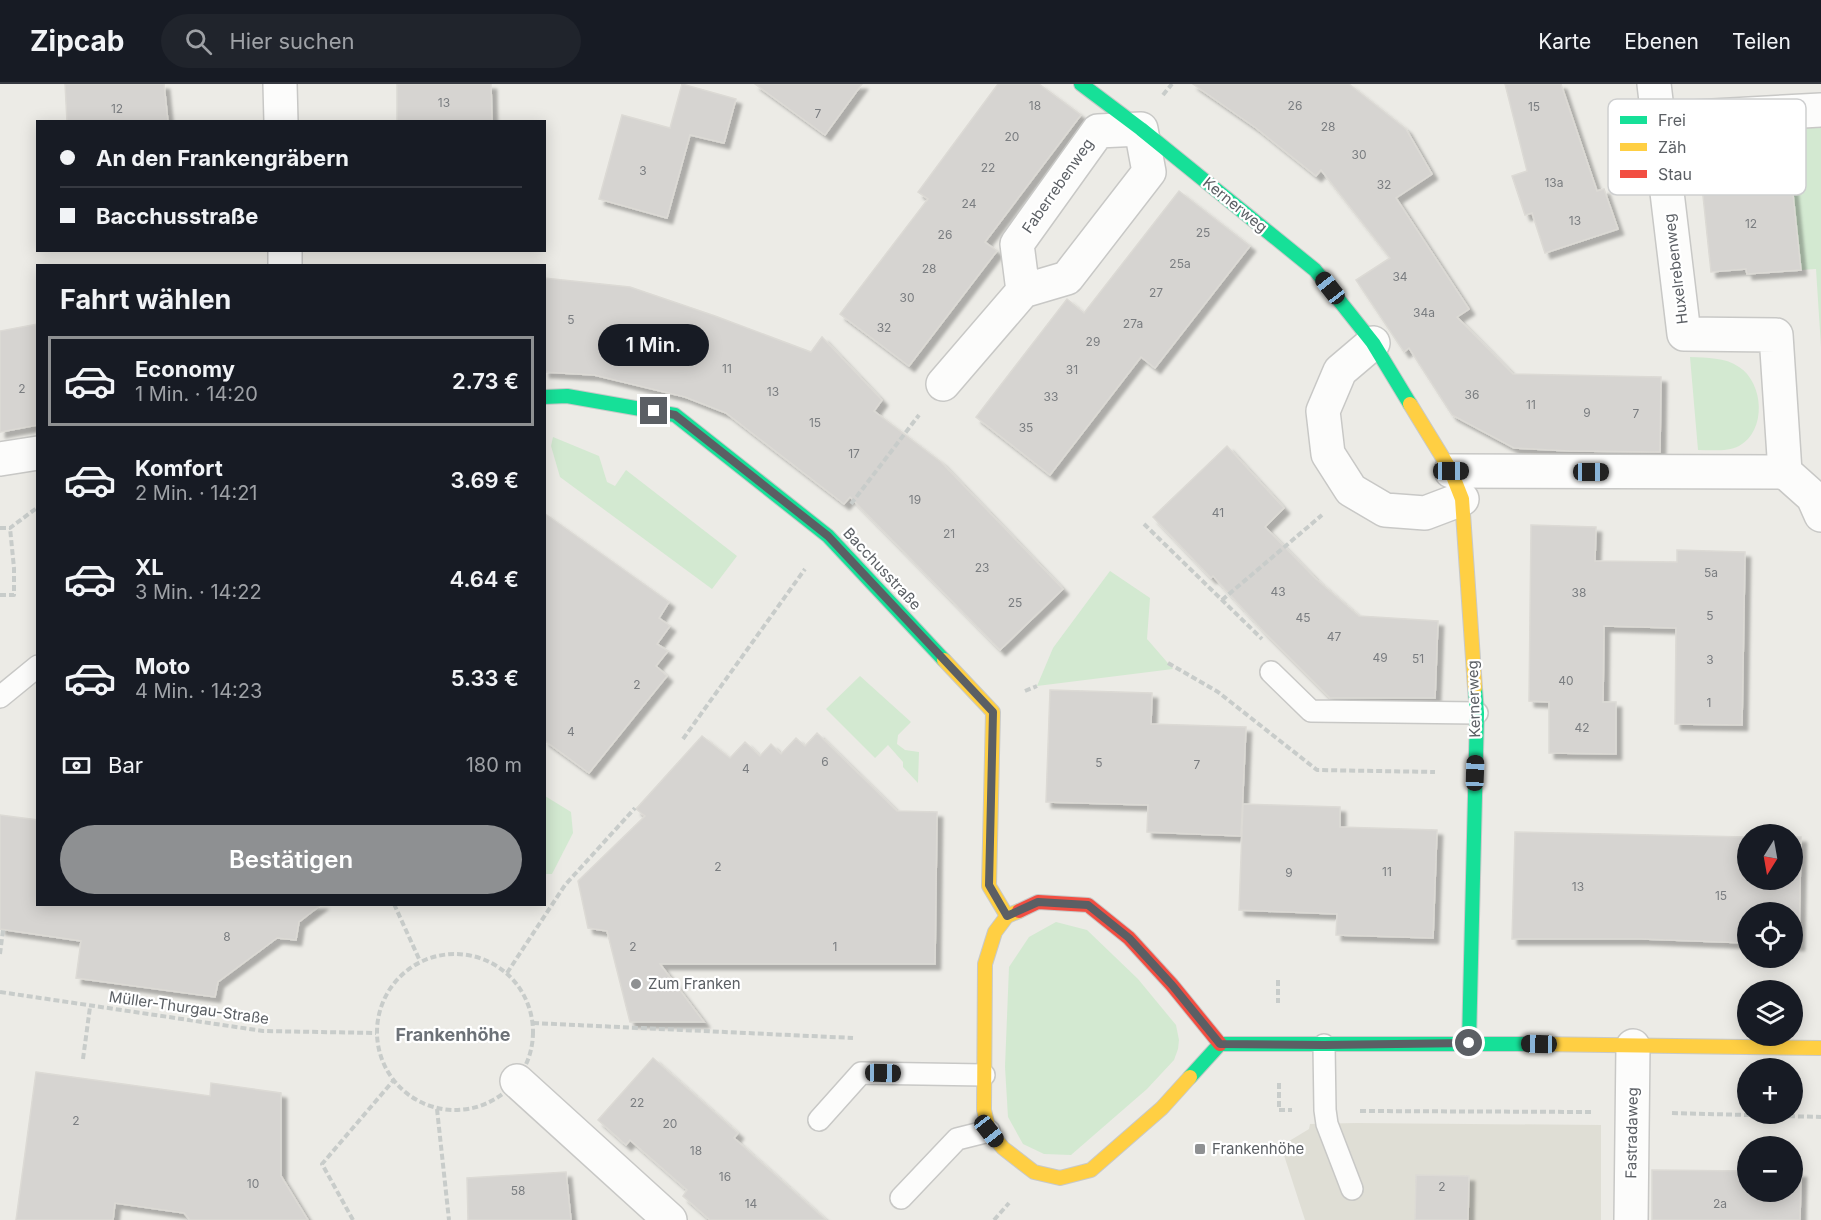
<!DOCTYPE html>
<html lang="de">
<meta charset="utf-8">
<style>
:root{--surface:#171b24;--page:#20242c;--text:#f1f3f6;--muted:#9ea1a6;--line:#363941;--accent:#8e9092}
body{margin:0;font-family:Inter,sans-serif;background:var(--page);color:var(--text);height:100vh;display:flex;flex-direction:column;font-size:22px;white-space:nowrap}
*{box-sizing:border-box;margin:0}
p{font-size:20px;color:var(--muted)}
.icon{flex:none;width:33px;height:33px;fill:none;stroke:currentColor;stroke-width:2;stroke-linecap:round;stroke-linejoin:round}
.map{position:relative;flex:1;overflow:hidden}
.drawer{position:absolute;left:36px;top:180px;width:510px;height:642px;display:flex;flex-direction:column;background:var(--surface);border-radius:0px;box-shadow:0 3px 15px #0003}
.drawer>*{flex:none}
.guide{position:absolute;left:36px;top:36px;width:510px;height:132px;border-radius:0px;box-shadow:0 3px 15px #0003;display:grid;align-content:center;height:132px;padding:0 24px;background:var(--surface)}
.needle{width:39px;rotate:191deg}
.buttons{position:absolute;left:1737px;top:740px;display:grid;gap:12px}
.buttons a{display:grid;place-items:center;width:66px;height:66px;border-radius:50%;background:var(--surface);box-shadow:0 3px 15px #0003;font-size:30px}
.end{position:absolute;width:27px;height:27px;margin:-14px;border:8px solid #5b5f64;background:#fff;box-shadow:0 0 0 3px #fff}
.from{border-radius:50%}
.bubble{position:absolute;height:42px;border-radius:21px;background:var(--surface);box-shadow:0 3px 15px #0003;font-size:20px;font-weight:600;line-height:42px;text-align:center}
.car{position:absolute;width:18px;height:36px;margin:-18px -9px;border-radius:8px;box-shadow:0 0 4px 2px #0007;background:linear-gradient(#222 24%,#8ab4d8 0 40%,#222 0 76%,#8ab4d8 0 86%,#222 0)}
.guide b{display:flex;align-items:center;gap:21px;height:57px;font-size:22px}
.guide b+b{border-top:2px solid var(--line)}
.guide i{width:15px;height:15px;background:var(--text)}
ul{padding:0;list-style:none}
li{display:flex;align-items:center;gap:18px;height:90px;margin:0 12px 9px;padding:0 12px;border:3px solid transparent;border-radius:0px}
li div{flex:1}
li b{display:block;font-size:22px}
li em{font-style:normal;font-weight:600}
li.current{border-color:var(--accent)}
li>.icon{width:54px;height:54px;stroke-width:1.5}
h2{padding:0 24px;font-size:27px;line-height:72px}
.pay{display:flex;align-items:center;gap:15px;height:66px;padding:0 24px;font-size:22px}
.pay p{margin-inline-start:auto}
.action{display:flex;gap:12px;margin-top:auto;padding:12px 24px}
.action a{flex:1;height:69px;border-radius:36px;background:var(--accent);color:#fff;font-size:24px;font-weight:600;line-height:69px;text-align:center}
header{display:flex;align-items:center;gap:36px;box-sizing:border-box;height:84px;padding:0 30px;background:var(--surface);border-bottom:2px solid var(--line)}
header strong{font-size:28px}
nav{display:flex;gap:33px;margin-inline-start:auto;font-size:21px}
.search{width:420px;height:54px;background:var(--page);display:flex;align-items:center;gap:15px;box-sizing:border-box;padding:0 21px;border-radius:33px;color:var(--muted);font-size:22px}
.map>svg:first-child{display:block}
</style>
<header>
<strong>Zipcab</strong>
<div class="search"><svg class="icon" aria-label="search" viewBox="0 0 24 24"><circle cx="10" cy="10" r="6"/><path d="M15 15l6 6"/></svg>Hier suchen</div>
<nav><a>Karte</a><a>Ebenen</a><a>Teilen</a></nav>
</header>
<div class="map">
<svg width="1821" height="1136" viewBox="0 0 1821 1136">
<defs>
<filter id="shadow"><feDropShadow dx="5.5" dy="5.5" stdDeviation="1.5" flood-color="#0004"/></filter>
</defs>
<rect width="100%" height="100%" fill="#ecebe6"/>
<polygon fill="#dfded5" points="1356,1039 1601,1041 1601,1136 1305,1136 1281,1062 1309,1045 1310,1040"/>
<g fill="#d3e9d1">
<polygon points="1797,42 1821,42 1821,263 1816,185 1801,186 1791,91 1800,90"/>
<path d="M1690,273C1707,274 1725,273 1739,283C1764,299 1767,347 1739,362C1727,368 1711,366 1698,366Z"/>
<polygon points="553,353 599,372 607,398 615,402 626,386 737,472 712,505 560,393 551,362"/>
<polygon points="1110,487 1150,514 1147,555 1173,585 1037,602 1053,564"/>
<polygon points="860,592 911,638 898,651 897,660 905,666 919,668 918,699 903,683 903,678 888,661 875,674 826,625"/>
<polygon points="545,712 571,728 573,749 552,790 545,790"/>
<polygon points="1056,838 1087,846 1138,895 1176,941 1179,956 1178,965 1174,976 1147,1005 1071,1071 1044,1070 1023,1060 1008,1033 1005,983 1009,883 1029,853"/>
</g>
<g fill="#d6d4d1" stroke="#dcdad5" stroke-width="1.5" filter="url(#shadow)">
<polygon points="65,0 164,0 168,38 67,38"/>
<polygon points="397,0 491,0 492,38 397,38"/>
<polygon points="682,0 736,15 724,59 690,51 667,134 599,115 622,31 670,44"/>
<polygon points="755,0 862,0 825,51"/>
<polygon points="998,0 1039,0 1081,31 985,158 997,167 909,282 840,230 928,115 918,108"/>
<polygon points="1193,0 1349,0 1406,45 1432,90 1396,114 1469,225 1457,233 1513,290 1661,293 1660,368 1569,367 1514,364 1452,331 1409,264 1404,268 1356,196 1390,174 1321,86 1316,92 1256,44"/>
<polygon points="1505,0 1561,0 1597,107 1604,105 1618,145 1545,169 1532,129 1525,131 1512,92 1527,87"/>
<polygon points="1749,89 1749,95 1791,91 1801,186 1747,190 1746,185 1711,188 1701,93"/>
<polygon points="1179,107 1250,162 1155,284 1141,273 1050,391 976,333 1067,215 1084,229"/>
<polygon points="544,194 630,203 715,232 811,268 822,253 882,316 874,327 941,378 1063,505 1000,566 850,413 844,420 726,329 685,313 594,291 544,288"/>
<polygon points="38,240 38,341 0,348 0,247"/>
<polygon points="1227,362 1284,424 1265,443 1316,495 1359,532 1438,537 1435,614 1330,614 1265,549 1213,492 1211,494 1153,433"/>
<polygon points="544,429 669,518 659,534 670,542 657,560 668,567 656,582 667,592 589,689 544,656"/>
<polygon points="1531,441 1596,443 1595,477 1677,478 1677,466 1745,468 1742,641 1675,640 1676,544 1604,542 1603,618 1616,618 1616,670 1549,669 1549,618 1529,617"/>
<polygon points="1050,606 1152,609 1151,640 1246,643 1241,752 1147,748 1148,721 1046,718"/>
<polygon points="817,649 897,727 937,728 935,880 660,880 704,938 630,938 607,847 588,844 578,797 645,732 636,725 702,652 730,674 745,658 760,672 771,660 781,670 796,654 805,662"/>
<polygon points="1243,720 1340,723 1340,743 1437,746 1433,854 1336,851 1337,830 1239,826"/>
<polygon points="0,731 38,736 38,820 322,820 299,838 296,856 277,854 218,898 215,913 76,894 81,857 0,845"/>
<polygon points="1515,748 1748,753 1748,795 1792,795 1792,753 1801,753 1799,861 1792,861 1792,828 1748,828 1748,859 1642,855 1512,855"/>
<polygon points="653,974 738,1049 734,1054 826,1136 710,1136 683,1112 687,1106 630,1056 626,1061 598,1036"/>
<polygon points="36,988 210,1012 211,999 281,1009 281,1092 308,1136 190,1136 184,1129 115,1119 113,1136 16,1136"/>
<polygon points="1652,1086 1748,1087 1748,1107 1792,1107 1792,1088 1801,1088 1800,1136 1652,1136"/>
<polygon points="566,1088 571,1136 468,1136 467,1094"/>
<polygon points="1416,1091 1469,1092 1468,1136 1415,1136"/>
</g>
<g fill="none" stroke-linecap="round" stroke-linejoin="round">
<g stroke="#c8c8c6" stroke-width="24">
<g id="lane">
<polyline points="1271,588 1311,627 1477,629"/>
<polyline points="0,613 38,582"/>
<polyline points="1324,961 1325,1026 1327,1040 1352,1105"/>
<polyline points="819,1036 861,989 984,991"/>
<polyline points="901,1114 957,1055 989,1047"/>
</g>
</g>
<g stroke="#c8c8c6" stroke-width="36">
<g id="street">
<polyline points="280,0 281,38"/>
<polyline points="1654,0 1684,250 1776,251 1785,388 1813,413 1821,431"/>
<polyline points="1658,35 1821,26"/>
<polyline points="285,166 285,182"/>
<polyline points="1373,259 1340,287 1323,327 1328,370 1351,406 1385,426 1425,429 1462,415"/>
<polyline points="943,300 1023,207 1067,194 1149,88 1141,45 1098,47 1017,160 1023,207"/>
<polyline points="0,375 38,369"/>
<polyline points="1451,387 1785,388"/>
<polyline points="517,997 670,1136"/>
<polyline points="1631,1136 1633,962"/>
</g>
</g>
<g stroke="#c8c9c8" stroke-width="16">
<g id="fast">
<polyline points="1081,0 1141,45 1315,186 1373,259 1410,320"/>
<polyline points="544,313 567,312 675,331 828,452 944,576"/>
<polyline points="1469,959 1477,629 1475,604"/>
<polyline points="1190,993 1220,960 1535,960"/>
</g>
</g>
<g stroke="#c8c9c8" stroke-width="16">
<g id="slow">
<polyline points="1410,320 1451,387 1462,415 1475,604"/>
<polyline points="944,576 993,628 989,802 1007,832"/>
<polyline points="1019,827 1007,832 995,848 985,880 984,1026 989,1047 1003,1064 1034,1088 1060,1094 1091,1086 1162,1024 1190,993"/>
<polyline points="1535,960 1821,964"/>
</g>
</g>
<g stroke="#c8c9c8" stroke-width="16">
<polyline id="jam" points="1019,827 1038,818 1088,821 1129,854 1172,901 1220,960"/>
</g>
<g stroke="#c8ccca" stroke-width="4" stroke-dasharray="6 3" stroke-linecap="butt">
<polyline points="1163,11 1172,0"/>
<polyline points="851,420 919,331"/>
<polyline points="1144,440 1262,555"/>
<polyline points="0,444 10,444 38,423"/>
<polyline points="0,511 14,511 14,484 10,444"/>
<polyline points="1222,516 1322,431"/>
<polyline points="1168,579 1218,608 1317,686 1435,688"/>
<polyline points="1025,607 1037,602"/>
<polyline points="683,655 805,485"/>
<polyline points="394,820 420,877"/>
<circle cx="455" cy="948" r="78"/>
<polyline points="0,870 3,846"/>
<polyline points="507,889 565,801 635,724"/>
<polyline points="1278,896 1278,919"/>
<polyline points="0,908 263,947 376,949"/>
<polyline points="533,939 853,954"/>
<polyline points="83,975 90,923"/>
<polyline points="1279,999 1279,1026 1292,1026"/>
<polyline points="437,1025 449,1136"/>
<polyline points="1360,1027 1592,1028"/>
<polyline points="1672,1029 1821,1033"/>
<polyline points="353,1136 322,1080 393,997"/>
<polyline points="994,1136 1009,1119"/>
</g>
<use href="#lane" stroke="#fcfcfb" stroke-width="21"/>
<use href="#street" stroke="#fcfcfb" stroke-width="33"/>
<use href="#fast" stroke="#16e098" stroke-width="14"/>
<use href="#slow" stroke="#ffcf43" stroke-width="14"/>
<use href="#jam" stroke="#f24e42" stroke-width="14"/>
</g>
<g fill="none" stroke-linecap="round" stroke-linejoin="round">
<polyline stroke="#5b5f64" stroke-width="8" points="654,327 675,331 828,452 993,628 989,801 1007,832 1038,818 1088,821 1129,854 1172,901 1220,960 1324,961 1469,959"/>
</g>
<g fill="#8e9092" stroke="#fff" stroke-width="2">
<circle cx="636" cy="900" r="6"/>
<rect x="1194" y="1059" width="12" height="12" rx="3"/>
</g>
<g text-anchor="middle" stroke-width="4.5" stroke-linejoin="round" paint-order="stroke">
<g font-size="12" fill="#7a7d80">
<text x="444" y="23">13</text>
<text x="1035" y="26">18</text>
<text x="1295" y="26">26</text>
<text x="1534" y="27">15</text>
<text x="117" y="29">12</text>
<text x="818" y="34">7</text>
<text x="1328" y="47">28</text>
<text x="1012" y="57">20</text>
<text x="1359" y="75">30</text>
<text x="988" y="88">22</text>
<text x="643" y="91">3</text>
<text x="1554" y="103">13a</text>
<text x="1384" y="105">32</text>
<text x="969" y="124">24</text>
<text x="1575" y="141">13</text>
<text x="1751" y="144">12</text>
<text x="1203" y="153">25</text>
<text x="945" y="155">26</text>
<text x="1180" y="184">25a</text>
<text x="929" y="189">28</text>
<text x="1400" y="197">34</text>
<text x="1156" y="213">27</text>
<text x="907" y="218">30</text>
<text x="1424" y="233">34a</text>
<text x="571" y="240">5</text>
<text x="1133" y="244">27a</text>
<text x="884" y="248">32</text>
<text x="1093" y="262">29</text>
<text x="727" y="289">11</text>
<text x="1072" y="290">31</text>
<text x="22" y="309">2</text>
<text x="773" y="312">13</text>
<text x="1472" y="315">36</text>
<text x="1051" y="317">33</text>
<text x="1531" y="325">11</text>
<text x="1587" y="333">9</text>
<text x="1636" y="334">7</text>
<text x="815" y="343">15</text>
<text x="1026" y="348">35</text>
<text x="854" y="374">17</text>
<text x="915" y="420">19</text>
<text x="1218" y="433">41</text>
<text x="949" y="454">21</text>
<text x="982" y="488">23</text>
<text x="1711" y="493">5a</text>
<text x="1278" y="512">43</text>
<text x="1579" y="513">38</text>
<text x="1015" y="523">25</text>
<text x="1710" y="536">5</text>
<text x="1303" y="538">45</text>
<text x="1334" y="557">47</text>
<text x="1380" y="578">49</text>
<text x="1418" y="579">51</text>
<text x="1710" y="580">3</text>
<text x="1566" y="601">40</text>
<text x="637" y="605">2</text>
<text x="1709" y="623">1</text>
<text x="1582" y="648">42</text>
<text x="571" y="652">4</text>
<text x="825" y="682">6</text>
<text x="1099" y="683">5</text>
<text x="1197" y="685">7</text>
<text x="746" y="689">4</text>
<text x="718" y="787">2</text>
<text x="1387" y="792">11</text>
<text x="1289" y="793">9</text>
<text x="1578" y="807">13</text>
<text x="1721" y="816">15</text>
<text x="227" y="857">8</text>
<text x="633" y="867">2</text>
<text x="835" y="867">1</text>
<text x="637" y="1023">22</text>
<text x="76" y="1041">2</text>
<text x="670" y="1044">20</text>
<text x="696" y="1071">18</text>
<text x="725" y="1097">16</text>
<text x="253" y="1104">10</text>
<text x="1442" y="1107">2</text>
<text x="518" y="1111">58</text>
<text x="751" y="1124">14</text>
<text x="1720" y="1124">2a</text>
</g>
<g font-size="15" fill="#5b5f64" stroke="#fff">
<text transform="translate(1058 102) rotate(-55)" y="5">Faberrebenweg</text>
<text transform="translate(1235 121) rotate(39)" y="5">Kernerweg</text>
<text transform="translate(1676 185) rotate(-97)" y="5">Huxelrebenweg</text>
<text transform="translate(882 485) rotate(47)" y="5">Bacchusstraße</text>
<text transform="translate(1474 615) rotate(-92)" y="5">Kernerweg</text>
<text transform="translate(189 924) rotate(8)" y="5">Müller-Thurgau-Straße</text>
<text transform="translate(1632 1049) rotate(-89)" y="5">Fastradaweg</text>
</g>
<g font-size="15" fill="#5b5f64" stroke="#fff" text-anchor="start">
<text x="648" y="905">Zum Franken</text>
<text x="1212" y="1070">Frankenhöhe</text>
</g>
<g font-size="18" font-weight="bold" fill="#6c7177" stroke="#fff">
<text x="453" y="957">Frankenhöhe</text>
</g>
</g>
<rect x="1608" y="15" width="198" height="96" rx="9" fill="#fff" stroke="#cecfd0" stroke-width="1.5"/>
<rect x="1620" y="32" width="27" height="8" fill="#16e098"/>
<rect x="1620" y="59" width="27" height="8" fill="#ffcf43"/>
<rect x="1620" y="86" width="27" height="8" fill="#f24e42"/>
<g font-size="16" fill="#5b5f64">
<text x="1658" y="42">Frei</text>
<text x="1658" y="69">Zäh</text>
<text x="1658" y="96">Stau</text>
</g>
</svg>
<div class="buttons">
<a><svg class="needle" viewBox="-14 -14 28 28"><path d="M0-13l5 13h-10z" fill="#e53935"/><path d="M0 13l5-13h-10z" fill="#9ea1a6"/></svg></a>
<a><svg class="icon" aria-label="locate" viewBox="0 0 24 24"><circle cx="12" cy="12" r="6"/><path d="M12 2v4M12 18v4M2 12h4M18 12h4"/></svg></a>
<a><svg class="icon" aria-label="layers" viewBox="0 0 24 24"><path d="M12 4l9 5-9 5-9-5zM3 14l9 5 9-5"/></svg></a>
<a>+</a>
<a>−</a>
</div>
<i class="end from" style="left:1469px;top:959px"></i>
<i class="end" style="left:654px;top:327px"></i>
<div class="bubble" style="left:598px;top:240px;width:111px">1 Min.</div>
<i class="car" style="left:1330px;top:204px;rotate:322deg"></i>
<i class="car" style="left:1451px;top:387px;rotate:90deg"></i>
<i class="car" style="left:1591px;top:388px;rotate:90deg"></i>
<i class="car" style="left:1475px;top:689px;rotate:2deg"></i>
<i class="car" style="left:1539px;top:960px;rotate:271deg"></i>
<i class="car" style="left:883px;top:989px;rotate:91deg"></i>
<i class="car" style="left:989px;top:1047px;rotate:142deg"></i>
<div class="guide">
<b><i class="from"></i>An den Frankengräbern</b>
<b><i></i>Bacchusstraße</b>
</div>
<section class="drawer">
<h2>Fahrt wählen</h2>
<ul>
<li class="current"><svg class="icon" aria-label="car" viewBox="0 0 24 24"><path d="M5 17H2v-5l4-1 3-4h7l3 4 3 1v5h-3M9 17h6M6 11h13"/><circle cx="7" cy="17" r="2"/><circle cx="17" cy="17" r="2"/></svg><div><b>Economy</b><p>1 Min. · 14:20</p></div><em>2.73 €</em></li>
<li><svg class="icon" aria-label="car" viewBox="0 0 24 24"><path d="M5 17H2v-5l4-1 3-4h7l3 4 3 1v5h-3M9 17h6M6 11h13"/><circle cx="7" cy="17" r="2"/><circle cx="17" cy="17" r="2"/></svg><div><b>Komfort</b><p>2 Min. · 14:21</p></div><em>3.69 €</em></li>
<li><svg class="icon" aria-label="car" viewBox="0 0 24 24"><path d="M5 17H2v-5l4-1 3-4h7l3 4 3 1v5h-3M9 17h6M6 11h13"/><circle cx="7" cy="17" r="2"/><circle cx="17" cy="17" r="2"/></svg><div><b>XL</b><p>3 Min. · 14:22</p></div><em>4.64 €</em></li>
<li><svg class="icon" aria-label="car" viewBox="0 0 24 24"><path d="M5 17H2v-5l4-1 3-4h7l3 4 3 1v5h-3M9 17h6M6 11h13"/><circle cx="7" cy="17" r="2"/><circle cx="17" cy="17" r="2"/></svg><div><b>Moto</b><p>4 Min. · 14:23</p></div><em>5.33 €</em></li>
</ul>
<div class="pay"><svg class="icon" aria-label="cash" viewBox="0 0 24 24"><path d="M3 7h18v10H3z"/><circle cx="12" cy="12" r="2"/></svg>Bar<p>180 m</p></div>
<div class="action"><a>Bestätigen</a></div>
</section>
</div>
